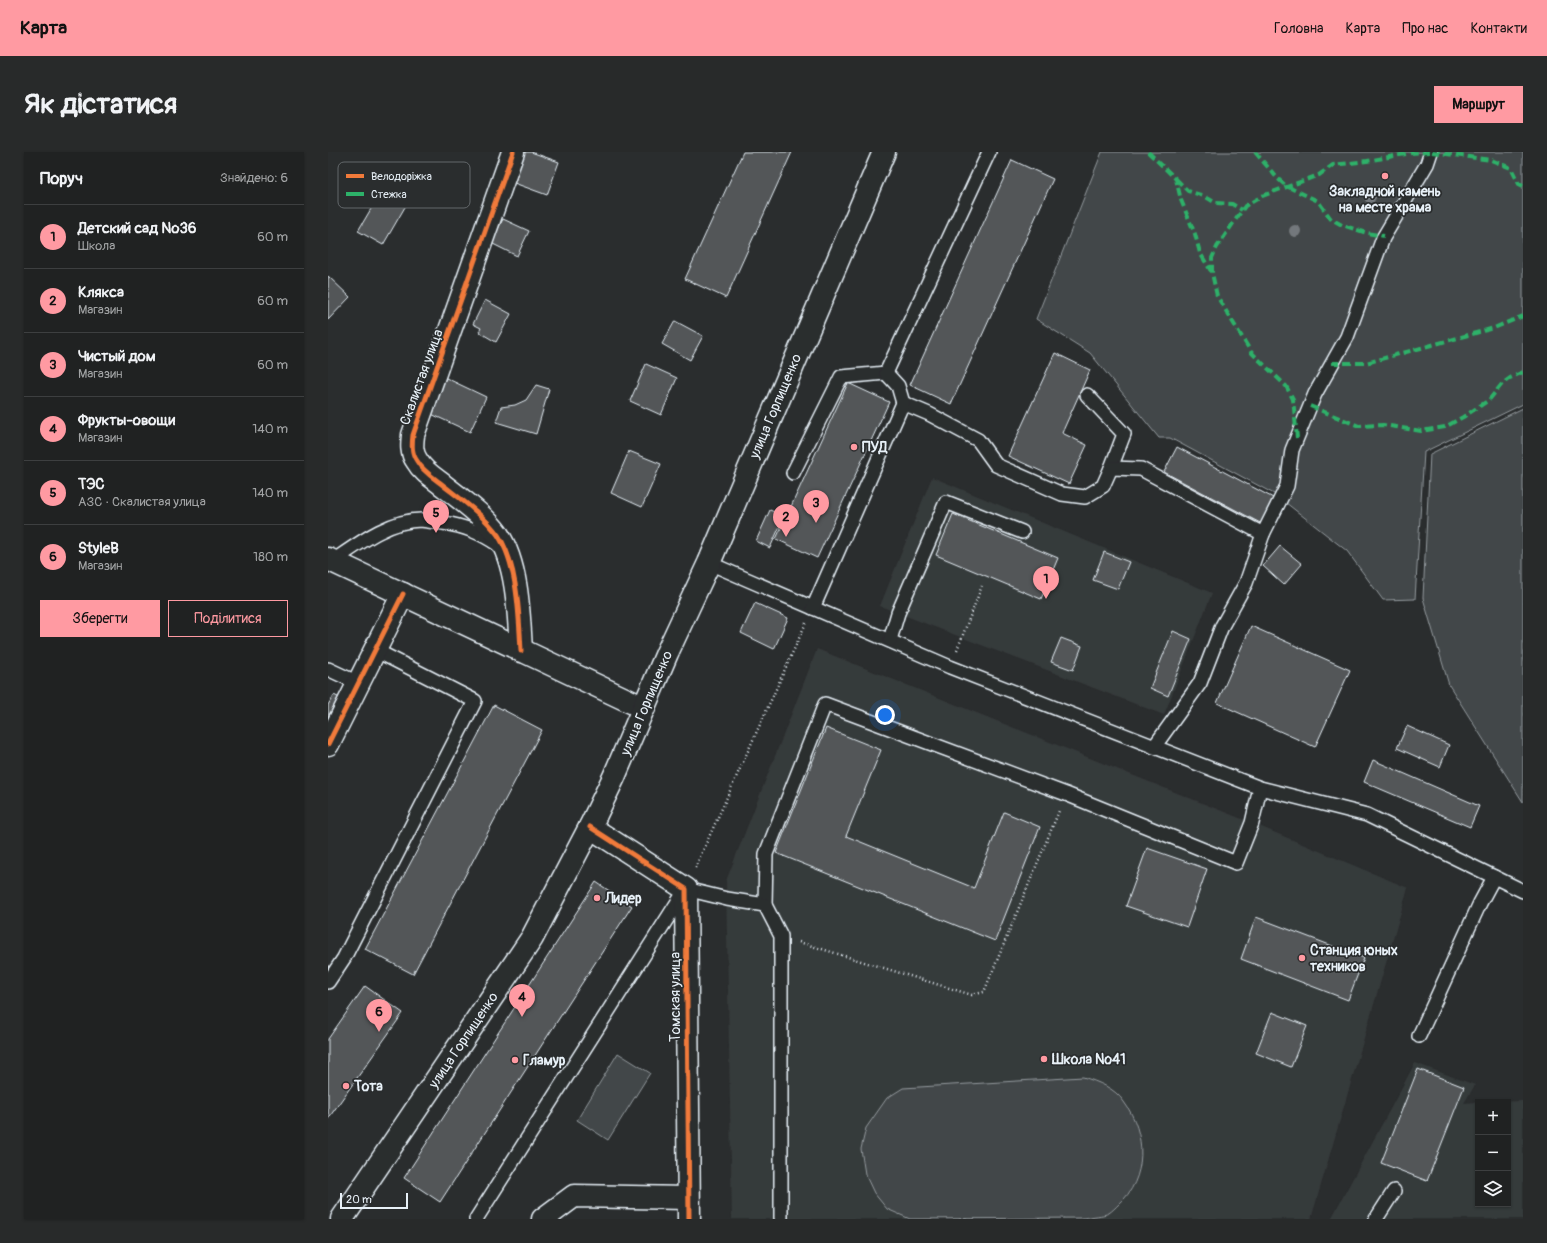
<!DOCTYPE html>
<html lang="uk">
<head>
<meta charset="utf-8">
<style>
	:root { --surface:#202222; --page:#282a2a; --text:#f1f3f6; --muted:#a2a4a5; --line:#3d3f40; --accent:#ff9aa2 }
	body { margin:0; font-family:Pangolin,sans-serif; background:var(--page); color:var(--text) }
	.controls { position:absolute; right:12px; bottom:12px; display:grid; overflow:hidden; border-radius:0px; box-shadow:0 1px 3px #0004 }
	.controls button { width:36px; height:36px; display:grid; place-items:center; padding:0; border:0; border-bottom:1px solid var(--line); background:var(--surface); color:var(--text); font:20px sans-serif }
	.scale { position:absolute; left:12px; bottom:10px; width:68px; box-sizing:border-box; padding-left:4px; border:2px solid #e8f1f8; border-top:0; font-size:11px; line-height:14px; white-space:nowrap; color:#e8f1f8; -webkit-text-stroke:3px #2a2d2e; paint-order:stroke }
	.you { position:absolute; left:557px; top:563px; width:14px; height:14px; margin:-10px; border:3px solid #fff; border-radius:50%; background:#1a73e8; box-shadow:0 0 0 6px #1a73e833 }
	.badge { display:grid; place-items:center; width:26px; height:26px; border-radius:50%; background:var(--accent); color:#111; font-size:13px; font-weight:700 }
	.pin { position:absolute; translate:-50% -33px; filter:drop-shadow(0 1px 2px #0008) }
	.pin::after { content:''; position:absolute; top:21px; width:14px; height:12px; background:inherit; clip-path:polygon(0 0,100% 0,50% 100%) }
	.list { margin:0; padding:0; list-style:none }
	h2 { display:flex; justify-content:space-between; align-items:center; height:52px; margin:0; padding:0 16px; font-size:17px }
	h2 small { font-size:13px; font-weight:400; color:var(--muted) }
	.list li { display:grid; grid-template-columns:26px 1fr auto; gap:12px; align-items:center; box-sizing:border-box; height:64px; padding:0 16px; border-top:1px solid var(--line) }
	.list b { display:block; font-size:15px; white-space:nowrap }
	.list p { margin:0; font-size:13px; white-space:nowrap; color:var(--muted) }
	.list em { font-size:13px; font-style:normal; color:var(--muted) }
	.actions { display:flex; gap:8px; padding:12px 16px }
	.actions a { flex:1; padding:9px 0; border:1px solid var(--accent); border-radius:0px; text-align:center; font-size:14px; color:var(--accent) }
	.actions .main { background:var(--accent); color:#111 }
	.icon { flex:none; width:22px; height:22px; fill:none; stroke:currentColor; stroke-width:2; stroke-linecap:round; stroke-linejoin:round }
	.map { position:relative; flex:none; width:1195px; height:1067px; overflow:hidden; border-radius:0px }
	header { display:flex; align-items:center; gap:24px; box-sizing:border-box; height:56px; padding:0 20px; background:var(--accent); color:#111 }
	header strong { font-size:19px }
	nav { display:flex; gap:22px; margin-inline-start:auto; font-size:14px }
	.intro { display:flex; align-items:center; justify-content:space-between; box-sizing:border-box; height:96px; padding:0 24px }
	h1 { margin:0; font-size:28px }
	.button { padding:10px 18px; border-radius:0px; background:var(--accent); color:#111; font-size:14px; font-weight:700 }
	main { display:flex; gap:24px; padding:0 24px }
	aside { flex:1; background:var(--surface); border-radius:0px; box-shadow:0 1px 3px #0004 }
	.map>svg:first-child { display:block }
</style>
</head>
<body>
<header>
<strong>Карта</strong>
<nav><a>Головна</a><a>Карта</a><a>Про нас</a><a>Контакти</a></nav>
</header>
<div class="intro"><h1>Як дістатися</h1><a class="button">Маршрут</a></div>
<main>
<aside>
<h2>Поруч<small>Знайдено: 6</small></h2>
<ul class="list">
<li><span class="badge">1</span><div><b>Детский сад №36</b><p>Школа</p></div><em>60 m</em></li>
<li><span class="badge">2</span><div><b>Клякса</b><p>Магазин</p></div><em>60 m</em></li>
<li><span class="badge">3</span><div><b>Чистый дом</b><p>Магазин</p></div><em>60 m</em></li>
<li><span class="badge">4</span><div><b>Фрукты-овощи</b><p>Магазин</p></div><em>140 m</em></li>
<li><span class="badge">5</span><div><b>ТЭС</b><p>АЗС · Скалистая улица</p></div><em>140 m</em></li>
<li><span class="badge">6</span><div><b>StyleB</b><p>Магазин</p></div><em>180 m</em></li>
</ul>
<div class="actions"><a class="main">Зберегти</a><a>Поділитися</a></div>
</aside>
<div class="map">
<svg width="1195" height="1067" viewBox="0 0 1195 1067">
	<rect width="100%" height="100%" fill="#2a2d2e"/>
	<filter id="ink" filterUnits="userSpaceOnUse"><feTurbulence type="fractalNoise" baseFrequency=".025" numOctaves="2"/><feDisplacementMap in="SourceGraphic" scale="8" xChannelSelector="R" yChannelSelector="G"/><feConvolveMatrix kernelMatrix="1 2 1 2 8 2 1 2 1" color-interpolation-filters="sRGB"/></filter>
	<g filter="url(#ink)">
		<g fill="#363a3b">
			<polygon points="604,325 884,441 836,563 552,454"/>
			<polygon points="489,497 924,671 1080,736 983,1067 404,1067 398,729"/>
			<polygon points="1087,911 1147,933 1136,951 1150,950 1150,1052 1180,1052 1180,950 1161,950 1195,949 1195,1067 1003,1067"/>
		</g>
		<g fill="#424648" stroke="#959ca0">
			<polygon points="774,0 1195,0 1195,252 1096,300 1087,447 1055,448 1019,399 948,343 842,286 831,286 762,201 708,167"/>
			<polygon points="1195,256 1195,650 1121,533 1095,446 1102,302"/>
			<polygon points="290,901 322,921 280,988 249,968"/>
			<path d="M 755,925 C 770,930 787,936 796,950 C 819,981 820,1027 790,1053 C 788,1055 784,1059 781,1061 C 775,1064 764,1064 757,1066 L 582,1067 L 559,1057 L 546,1041 L 537,1022 L 533,997 L 538,976 L 559,946 L 575,936 Z"/>
		</g>
		<g fill="#535759" stroke="#e8f1f8">
			<polygon points="197,0 203,0 231,10 219,43 186,31"/>
			<polygon points="415,0 464,0 398,146 357,127"/>
			<polygon points="684,8 725,27 623,252 582,233"/>
			<polygon points="57,33 81,48 55,93 30,79"/>
			<polygon points="175,67 201,79 189,104 163,91"/>
			<polygon points="0,124 22,145 0,168"/>
			<polygon points="157,148 183,162 168,190 151,180 153,176 145,172"/>
			<polygon points="347,169 375,184 362,208 334,192"/>
			<polygon points="727,201 762,218 734,281 759,293 741,332 680,304"/>
			<polygon points="318,212 349,226 333,263 302,249"/>
			<polygon points="118,226 158,245 142,280 101,261"/>
			<polygon points="520,231 561,250 489,406 448,387"/>
			<polygon points="208,233 221,237 208,282 168,270 173,255 187,253 198,248"/>
			<polygon points="849,295 949,348 936,373 836,320"/>
			<polygon points="301,299 333,312 314,355 283,341"/>
			<polygon points="442,358 456,365 442,396 428,389"/>
			<polygon points="625,362 730,406 713,447 608,403"/>
			<polygon points="952,394 974,412 956,433 935,414"/>
			<polygon points="776,400 801,410 790,437 765,428"/>
			<polygon points="427,451 460,466 446,497 413,481"/>
			<polygon points="923,474 1022,518 987,595 889,551"/>
			<polygon points="845,479 863,487 840,544 822,536"/>
			<polygon points="733,486 754,494 745,518 723,510"/>
			<polygon points="6,543 19,550 0,573 0,553"/>
			<polygon points="166,553 214,578 85,822 37,797"/>
			<polygon points="1079,574 1121,593 1112,615 1069,596"/>
			<polygon points="498,576 553,598 518,684 646,736 676,660 712,675 667,789 448,701"/>
			<polygon points="1045,608 1151,654 1142,675 1036,630"/>
			<polygon points="819,696 879,717 859,775 798,754"/>
			<polygon points="268,730 304,754 112,1050 76,1026"/>
			<polygon points="928,765 1036,806 1020,848 913,807"/>
			<polygon points="37,834 75,861 0,967 0,887"/>
			<polygon points="944,860 979,874 963,915 928,901"/>
			<polygon points="1090,917 1136,935 1099,1029 1053,1011"/>
		</g>
		<g fill="none" stroke-linecap="round" stroke-linejoin="round">
			<defs>
				<g id="lane">
					<polyline points="759,243 796,282 783,316"/>
					<polyline points="575,251 601,262 650,288 668,313 734,342 757,345 775,334 783,316 813,317 935,382"/>
					<polyline points="465,321 513,225 558,221"/>
					<path d="M 5,409 C 30,392 61,368 93,368 C 100,369 108,370 115,371 C 137,374 153,381 171,393"/>
					<polyline points="381,411 622,515 932,636 1039,663 1195,739"/>
					<polyline points="485,456 575,251 570,234 558,221 661,0"/>
					<polyline points="562,488 570,461 618,350 694,380"/>
					<polyline points="0,517 30,531"/>
					<polyline points="826,595 872,531 894,474 918,431 935,382 959,334 964,298 987,242 1019,185 1055,86 1099,12 1103,0"/>
					<polyline points="437,753 438,702 497,552 738,642 908,711 924,671 932,636"/>
					<polyline points="0,830 16,806 147,549 47,498"/>
					<polyline points="1091,884 1152,751 1166,725"/>
					<polyline points="148,1067 358,737 399,747 437,753 453,784 453,1066"/>
					<polyline points="1048,1067 1066,1039"/>
				</g>
				<g id="street">
					<path d="M 185,0 L 85,283 C 84,292 83,301 89,309 C 94,318 103,324 111,330 C 131,346 155,362 170,383 C 190,413 191,464 193,499"/>
					<polyline points="0,592 75,442"/>
					<polyline points="262,675 358,737 361,1067"/>
					<polyline points="215,1067 246,1044 360,1046"/>
				</g>
				<g id="secondary">
					<polyline points="0,407 316,556"/>
					<polyline points="14,1067 204,786 262,675 286,625 339,501 381,411 556,0"/>
				</g>
			</defs>
			<use href="#lane" stroke="#e8f1f8" stroke-width="16"/>
			<use href="#street" stroke="#e8f1f8" stroke-width="25"/>
			<use href="#secondary" stroke="#e8f1f8" stroke-width="25"/>
			<g stroke="#e8f1f8" stroke-width="2.5" stroke-dasharray="1 3" stroke-linecap="butt">
				<polyline points="629,498 654,434"/>
				<polyline points="367,716 478,471"/>
				<polyline points="471,790 644,843 656,840 731,659"/>
			</g>
			<use href="#lane" stroke="#2a2d2e" stroke-width="13"/>
			<use href="#street" stroke="#2a2d2e" stroke-width="22"/>
			<use href="#secondary" stroke="#2a2d2e" stroke-width="22"/>
			<g stroke="#2db169" stroke-width="4" stroke-dasharray="8 4" stroke-linecap="butt">
				<polyline points="820,0 848,27 853,48 867,82 872,101 883,119"/>
				<polyline points="927,0 950,27 958,34 990,49 1003,67 1014,73 1039,81 1056,84"/>
				<polyline points="1104,0 1163,8 1183,16 1191,32 1195,34"/>
				<polyline points="848,27 860,39 876,44 888,51 904,52 914,58"/>
				<polyline points="1004,211 1038,211 1166,176 1195,164"/>
				<polyline points="982,254 1031,274 1055,273 1093,279 1117,275 1135,265 1161,248 1174,232 1182,226 1195,220"/>
				<polyline points="969,286 965,247 958,234 923,200 889,144 884,121 884,106 889,95 917,54 934,44 991,23 1005,13 1039,9 1083,1 1101,0"/>
			</g>
			<defs>
				<g id="cycleway">
					<path d="M 185,0 L 85,283 C 84,292 83,301 89,309 C 94,318 103,324 111,330 C 131,346 155,362 170,383 C 190,413 191,464 193,499"/>
					<polyline points="0,592 75,442"/>
					<polyline points="262,675 358,737 361,1067"/>
				</g>
			</defs>
			<use href="#cycleway" stroke="#2a2d2e" stroke-width="8"/>
			<use href="#cycleway" stroke="#f17a3a" stroke-width="5"/>
		</g>
		<g fill="#73787b">
			<circle cx="1042" cy="45" r="6"/>
			<circle cx="967" cy="79" r="6"/>
		</g>
	</g>
	<g fill="#ff9aa2" stroke="#2a2d2e" stroke-width="1.5">
		<circle cx="1057" cy="24" r="4"/>
		<circle cx="526" cy="295" r="4"/>
		<circle cx="269" cy="746" r="4"/>
		<circle cx="974" cy="806" r="4"/>
		<circle cx="716" cy="907" r="4"/>
		<circle cx="187" cy="908" r="4"/>
		<circle cx="18" cy="934" r="4"/>
	</g>
	<g text-anchor="middle" stroke-width="3.5" stroke-linejoin="round" paint-order="stroke">
		<g font-size="14" font-weight="bold" fill="#e8f1f8" stroke="#2a2d2e" text-anchor="start">
			<text x="1057" y="44" text-anchor="middle">Закладной камень<tspan x="1057" dy="16">на месте храма</tspan></text>
			<text x="534" y="300">ПУД</text>
			<text x="277" y="751">Лидер</text>
			<text x="982" y="803">Станция юных<tspan x="982" dy="16">техников</tspan></text>
			<text x="724" y="912">Школа №41</text>
			<text x="195" y="913">Гламур</text>
			<text x="26" y="939">Тота</text>
		</g>
		<g font-size="14" fill="#e8f1f8" stroke="#2a2d2e">
			<text transform="translate(93 225) rotate(-70)" y="5">Скалистая улица</text>
			<text transform="translate(447 254) rotate(-67)" y="5">улица Горпищенко</text>
			<text transform="translate(318 551) rotate(-67)" y="5">улица Горпищенко</text>
			<text transform="translate(347 845) rotate(-90)" y="5">Томская улица</text>
			<text transform="translate(135 888) rotate(-56)" y="5">улица Горпищенко</text>
		</g>
	</g>
	<rect x="10" y="10" width="132" height="46" rx="6" fill="#2a2d2e" stroke="#63686b" stroke-width="1"/>
	<rect x="18" y="22" width="18" height="4" fill="#f17a3a"/>
	<rect x="18" y="40" width="18" height="4" fill="#2db169"/>
	<g font-size="11" fill="#e8f1f8">
		<text x="43" y="28">Велодоріжка</text>
		<text x="43" y="46">Стежка</text>
	</g>
</svg>
<div class="controls">
<button>+</button>
<button>−</button>
<button><svg class="icon" aria-label="layers" viewBox="0 0 24 24"><path d="M12 4l9 5-9 5-9-5zM3 14l9 5 9-5"/></svg></button>
</div>
<div class="scale">20 m</div>
<div class="you"></div>
<div class="pin badge" style="left:718px;top:447px">1</div>
<div class="pin badge" style="left:458px;top:385px">2</div>
<div class="pin badge" style="left:488px;top:371px">3</div>
<div class="pin badge" style="left:194px;top:865px">4</div>
<div class="pin badge" style="left:108px;top:381px">5</div>
<div class="pin badge" style="left:51px;top:880px">6</div>
</div>
</main>
</body>
</html>
